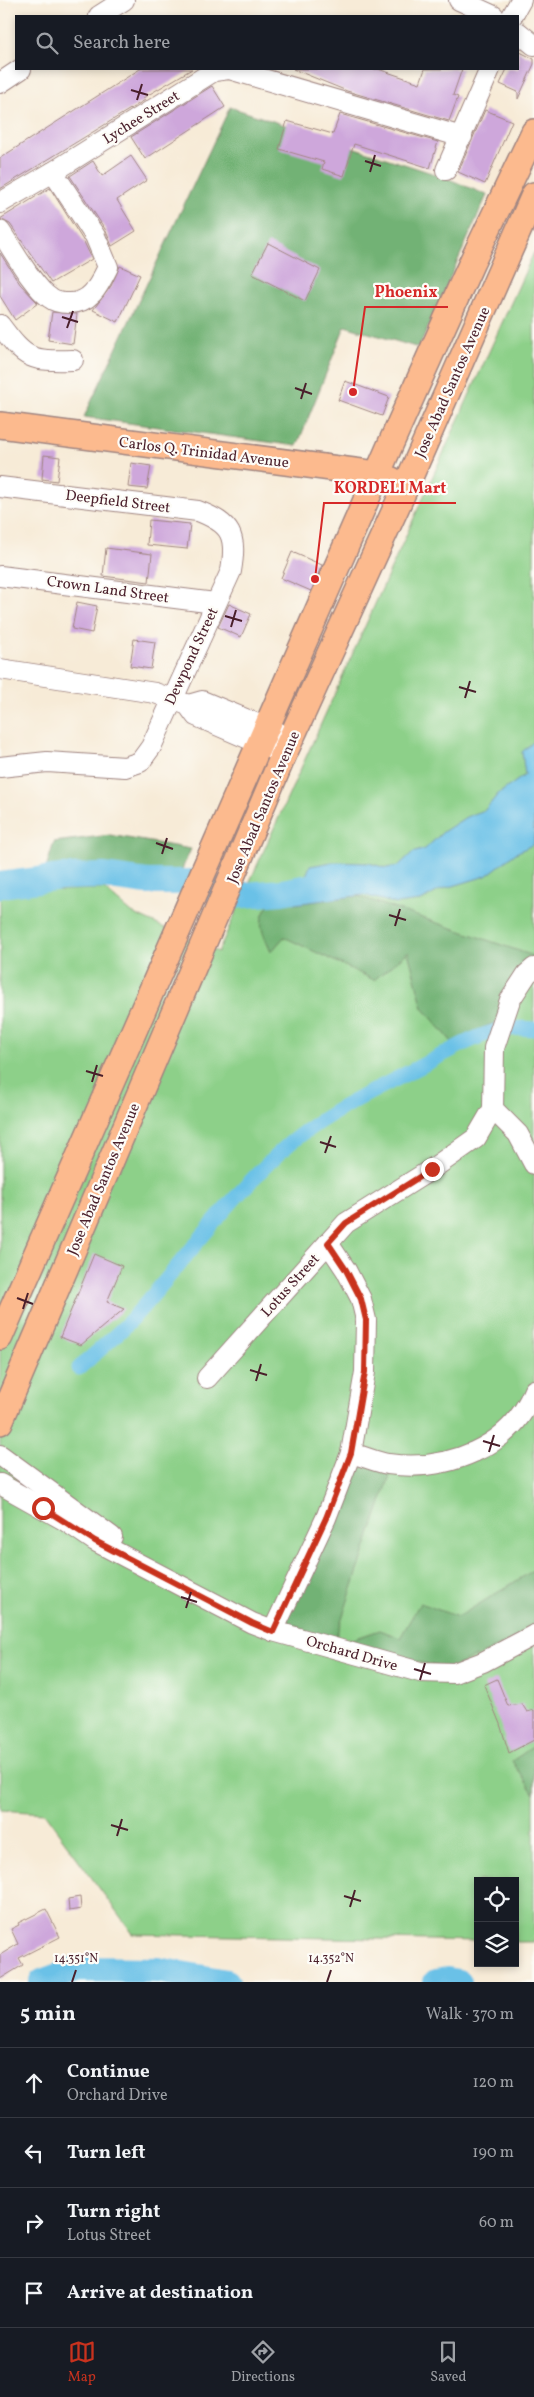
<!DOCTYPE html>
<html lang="en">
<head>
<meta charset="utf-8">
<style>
	:root { --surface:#171b24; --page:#242831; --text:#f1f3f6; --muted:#9ea1a6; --line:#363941; --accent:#c8321e }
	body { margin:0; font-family:Vollkorn,serif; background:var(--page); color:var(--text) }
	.controls { position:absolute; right:15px; bottom:15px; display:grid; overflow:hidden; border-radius:0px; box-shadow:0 2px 8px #0003 }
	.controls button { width:45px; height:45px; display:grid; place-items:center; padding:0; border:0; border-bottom:1px solid var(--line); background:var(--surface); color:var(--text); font:25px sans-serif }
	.stop { position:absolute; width:15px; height:15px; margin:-11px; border:4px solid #c8321e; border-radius:50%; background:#fff }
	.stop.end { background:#c8321e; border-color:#fff; box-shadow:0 1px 5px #0008 }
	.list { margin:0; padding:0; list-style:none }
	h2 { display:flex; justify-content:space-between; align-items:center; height:65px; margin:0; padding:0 20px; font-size:21px }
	h2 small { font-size:16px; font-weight:400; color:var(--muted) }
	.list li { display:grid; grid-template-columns:32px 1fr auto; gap:15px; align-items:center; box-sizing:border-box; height:70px; padding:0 20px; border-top:1px solid var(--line) }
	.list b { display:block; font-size:19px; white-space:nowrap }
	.list p { margin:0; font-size:16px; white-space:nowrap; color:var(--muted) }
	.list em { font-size:16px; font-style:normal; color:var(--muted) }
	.icon { flex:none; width:28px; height:28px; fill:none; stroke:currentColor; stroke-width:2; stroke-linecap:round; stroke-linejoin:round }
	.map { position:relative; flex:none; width:534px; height:1982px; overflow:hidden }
	.search { position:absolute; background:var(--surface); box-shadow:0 2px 8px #0003; left:15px; right:15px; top:15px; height:55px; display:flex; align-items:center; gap:12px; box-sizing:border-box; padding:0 18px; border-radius:0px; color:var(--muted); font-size:19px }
	.sheet { height:345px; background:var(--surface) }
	nav { display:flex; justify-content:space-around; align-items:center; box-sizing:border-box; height:70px; border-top:1px solid var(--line); background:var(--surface); font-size:14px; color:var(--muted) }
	nav a { display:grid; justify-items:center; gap:2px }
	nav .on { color:var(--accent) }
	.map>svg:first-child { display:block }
</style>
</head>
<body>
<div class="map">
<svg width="534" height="1982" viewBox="0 0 534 1982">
	<rect width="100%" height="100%" fill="#fdfcf7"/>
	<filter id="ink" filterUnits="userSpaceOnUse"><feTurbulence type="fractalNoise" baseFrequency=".02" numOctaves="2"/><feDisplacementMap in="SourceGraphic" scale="10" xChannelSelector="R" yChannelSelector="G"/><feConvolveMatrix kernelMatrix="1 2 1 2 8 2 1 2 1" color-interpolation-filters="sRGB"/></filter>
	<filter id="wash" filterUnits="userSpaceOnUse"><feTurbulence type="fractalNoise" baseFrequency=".0096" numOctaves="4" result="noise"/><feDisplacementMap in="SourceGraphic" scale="20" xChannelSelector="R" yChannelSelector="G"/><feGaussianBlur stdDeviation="1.12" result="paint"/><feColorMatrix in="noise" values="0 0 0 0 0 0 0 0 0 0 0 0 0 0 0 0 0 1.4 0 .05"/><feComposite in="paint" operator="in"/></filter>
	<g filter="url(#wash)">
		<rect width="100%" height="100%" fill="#f7ebd7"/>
		<polygon fill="#8dd089" stroke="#6c785a" points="534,252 534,1942 515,1942 515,1881 478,1881 478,1941 133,1934 44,1813 0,1810 0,898 35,891 104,889 132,913 218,952"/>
		<g fill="#72b275" stroke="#5e6850">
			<polygon points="230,107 444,177 487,195 419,348 345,326 297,446 84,417"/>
			<polygon points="110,835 191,849 179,876 45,872 54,842"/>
			<path d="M 275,896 L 358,896 L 534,956 L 534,961 L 496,1022 L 452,1042 L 423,1008 L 408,952 L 374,980 L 284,937 L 271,952 C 259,925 256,920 275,896 Z"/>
			<polygon points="357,1461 392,1470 332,1648 281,1617"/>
			<polygon points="534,1570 534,1630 449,1669 339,1644 380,1630 400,1638 420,1603 458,1617"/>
			<polygon points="534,1746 534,1794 512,1761"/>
		</g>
		<polygon fill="#6bc1e7" stroke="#5a7089" points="534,741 534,844 516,853 486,876 440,890 421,901 396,904 364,895 294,904 310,866 332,862 369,863 386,868 398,866 412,853 425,849 443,832 466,817 485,810 498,794 525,775 522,752"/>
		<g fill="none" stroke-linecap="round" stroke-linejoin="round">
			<path stroke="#6bc1e7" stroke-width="15" d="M 79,1368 C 97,1352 116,1336 132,1319 C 182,1264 226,1202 280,1152 C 321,1114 376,1090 425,1064 C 462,1045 490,1024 534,1029"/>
			<g stroke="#6bc1e7" stroke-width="26">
				<polyline points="0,885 61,877 103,876 147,882 193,882 233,896 282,892 335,882"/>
				<polyline points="42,1982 77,1969 158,1970 227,1982"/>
				<polyline points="436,1982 447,1980 459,1982"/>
			</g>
		</g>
		<g id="blocks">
			<g fill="#cea7db">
				<polygon points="518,51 534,59 534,64 518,99 518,92 500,84 507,69 518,69"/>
				<polygon points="140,69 192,69 143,98 145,100 0,189 0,158"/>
				<polygon points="293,69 378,69 420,83 425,69 462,69 453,95 458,97 449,121 347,91"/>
				<polygon points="212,86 225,107 145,159 131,137"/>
				<polygon points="485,110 512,121 485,184 458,172"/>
				<polygon points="340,114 438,142 430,168 354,144 344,176 322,169 324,162 279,149 287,121 333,134"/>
				<polygon points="131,156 147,180 117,200 136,231 112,246 105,229 70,176 93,161 102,176"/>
				<polygon points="50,188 84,242 92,259 51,283 10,224 0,219"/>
				<polygon points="268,243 320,270 305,301 252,274"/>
				<polygon points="0,253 20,284 38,303 15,320 0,296"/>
				<polygon points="120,266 140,275 118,322 93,310 111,286"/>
				<polygon points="52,312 77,314 73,344 48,340"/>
				<polygon points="345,381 389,397 382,416 338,400"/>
				<polygon points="44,455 60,457 57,481 42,479"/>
				<polygon points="131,463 151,466 147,489 128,487"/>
				<polygon points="149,520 190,524 187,549 147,545"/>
				<polygon points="106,548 152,554 149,582 103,576"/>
				<polygon points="292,552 322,565 311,591 281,578"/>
				<polygon points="77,602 97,606 92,633 72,629"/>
				<polygon points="229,604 251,614 241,637 218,627"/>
				<polygon points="134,639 155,642 151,669 130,666"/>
				<polygon points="94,1254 122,1266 107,1302 124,1309 81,1345 60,1337"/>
				<polygon points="497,1679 508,1706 522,1704 527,1712 534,1710 534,1740 509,1753 500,1724 484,1685"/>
				<polygon points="80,1897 81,1909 69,1911 68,1899"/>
				<polygon points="46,1909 60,1937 19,1958 23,1965 0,1979 0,1955 18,1944 11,1929 19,1925 18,1923"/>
			</g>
		</g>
	</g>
	<g filter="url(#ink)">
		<use href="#blocks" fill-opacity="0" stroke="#a08581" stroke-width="1"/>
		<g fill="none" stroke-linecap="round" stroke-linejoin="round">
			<defs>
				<g id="minor">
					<polyline points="459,0 494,16"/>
					<polyline points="99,16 124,0"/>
					<polyline points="512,16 521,0"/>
					<polyline points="518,32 534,45"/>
					<polyline points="0,83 21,69"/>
					<polyline points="446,170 490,69"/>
					<polyline points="0,203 53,172 214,71 229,69 462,137"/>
					<path d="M 0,231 C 12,248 33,287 50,298 C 55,302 63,303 68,303 C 91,304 99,285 108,267 L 95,236 L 53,172"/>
					<path d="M 0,325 C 26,360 30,361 73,360"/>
					<path d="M 0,487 L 198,511 C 232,524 237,536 231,571 L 151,747 L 140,762 L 125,767 L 47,762 L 0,767"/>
					<polyline points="0,576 215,603"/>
					<polyline points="0,669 155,693 188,705 196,716 284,754"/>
					<polyline points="188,705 202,701 291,738"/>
					<polyline points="493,1109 518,1134 534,1164"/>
					<polyline points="207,1378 346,1223 432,1169 476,1138 493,1109 494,1048 510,1000 527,974 534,968"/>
					<path d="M 351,1453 C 363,1456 376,1462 388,1464 C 446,1472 512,1448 534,1390"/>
					<polyline points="0,1455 112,1537"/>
					<polyline points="0,1484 64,1520 95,1541 252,1623 273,1631 420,1672 454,1673 483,1662 534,1635"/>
					<polyline points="273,1631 326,1518 351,1453 365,1372 366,1320 361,1299 346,1270 328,1243"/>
				</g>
				<g id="major">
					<polyline points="0,425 377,474 392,480"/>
					<polyline points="0,1337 391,443 472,262 534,132"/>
					<polyline points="0,1422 284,754 406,486 534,195"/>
				</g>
			</defs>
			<use href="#minor" stroke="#a08581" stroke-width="22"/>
			<use href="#major" stroke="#a08581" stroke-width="28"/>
			<use href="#minor" stroke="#fff" stroke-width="20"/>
			<use href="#major" stroke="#fcba8e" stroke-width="25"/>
		</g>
	</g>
	<g fill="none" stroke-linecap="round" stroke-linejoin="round" filter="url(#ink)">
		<polyline stroke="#c8321e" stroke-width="6" points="43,1508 95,1541 252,1623 273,1632 326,1518 351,1453 365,1372 366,1320 361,1299 346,1270 328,1243 346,1223 432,1169"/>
	</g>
	<path fill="none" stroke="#4a1f2b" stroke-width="2" d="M 131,90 L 148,95M 137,100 L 142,84M 365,161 L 381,166M 370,172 L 375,155M 62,317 L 78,322M 67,328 L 73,311M 295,388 L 312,394M 301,399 L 306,383M 225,616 L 242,621M 231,627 L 236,610M 459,687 L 476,692M 465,698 L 470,681M 156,843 L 173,849M 162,854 L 167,838M 389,915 L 406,920M 395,926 L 400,909M 86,1071 L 103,1076M 92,1082 L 97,1065M 320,1142 L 336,1147M 325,1153 L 331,1136M 17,1298 L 33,1304M 23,1309 L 28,1293M 250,1370 L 267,1375M 256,1381 L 261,1364M 483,1441 L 500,1446M 489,1452 L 494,1435M 181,1597 L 197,1602M 186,1608 L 191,1592M 414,1669 L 431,1674M 420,1680 L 425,1663M 111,1825 L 128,1830M 117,1836 L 122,1819M 344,1896 L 361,1901M 350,1907 L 355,1890M 72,1982 L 76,1970M 327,1982 L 331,1970"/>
	<g text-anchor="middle" stroke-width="4.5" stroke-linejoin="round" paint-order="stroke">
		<g font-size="15" fill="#4a1f2b" stroke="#fdfcf7">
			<text transform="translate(141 117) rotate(-32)" y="5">Lychee Street</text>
			<text transform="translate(452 382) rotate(-66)" y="5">Jose Abad Santos Avenue</text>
			<text transform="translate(204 452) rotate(7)" y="5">Carlos Q. Trinidad Avenue</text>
			<text transform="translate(118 501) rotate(7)" y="5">Deepfield Street</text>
			<text transform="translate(108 589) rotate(8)" y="5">Crown Land Street</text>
			<text transform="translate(191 656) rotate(-65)" y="5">Dewpond Street</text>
			<text transform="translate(263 807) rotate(-67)" y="5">Jose Abad Santos Avenue</text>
			<text transform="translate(103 1179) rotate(-67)" y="5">Jose Abad Santos Avenue</text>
			<text transform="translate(290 1285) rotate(-48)" y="5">Lotus Street</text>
			<text transform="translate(352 1653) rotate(16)" y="5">Orchard Drive</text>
		</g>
	</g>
	<g font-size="12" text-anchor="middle" fill="#4a1f2b" stroke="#fdfcf7" stroke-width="4.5" stroke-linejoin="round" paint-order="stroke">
		<text x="76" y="1962">14.351°N</text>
		<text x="331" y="1962">14.352°N</text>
	</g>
	<path fill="none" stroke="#d62828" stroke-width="2" d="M353 392L365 307H448M315 579L324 503H456"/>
	<g fill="#d62828" stroke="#fdfcf7" stroke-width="2">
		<circle cx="353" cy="392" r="5"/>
		<circle cx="315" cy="579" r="5"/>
	</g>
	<g font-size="16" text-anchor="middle" font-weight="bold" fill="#d62828" stroke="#fdfcf7" stroke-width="4.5" stroke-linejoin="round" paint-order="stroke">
		<text x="406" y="297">Phoenix</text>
		<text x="390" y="493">KORDELI Mart</text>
	</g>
</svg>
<div class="controls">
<button><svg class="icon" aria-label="locate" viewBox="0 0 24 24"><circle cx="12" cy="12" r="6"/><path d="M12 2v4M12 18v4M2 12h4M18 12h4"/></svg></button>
<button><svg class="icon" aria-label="layers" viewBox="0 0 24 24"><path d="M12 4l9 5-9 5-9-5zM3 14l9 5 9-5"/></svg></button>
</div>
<div class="stop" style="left:43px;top:1508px"></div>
<div class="stop end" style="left:432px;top:1169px"></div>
<div class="search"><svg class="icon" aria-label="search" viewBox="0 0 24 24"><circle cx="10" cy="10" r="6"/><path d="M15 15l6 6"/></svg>Search here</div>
</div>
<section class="sheet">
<h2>5 min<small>Walk · 370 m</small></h2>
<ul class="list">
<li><svg class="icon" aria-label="ahead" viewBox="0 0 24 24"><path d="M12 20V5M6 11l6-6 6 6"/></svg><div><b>Continue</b><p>Orchard Drive</p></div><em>120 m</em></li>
<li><svg class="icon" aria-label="left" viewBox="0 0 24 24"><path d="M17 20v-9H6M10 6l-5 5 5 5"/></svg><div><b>Turn left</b></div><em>190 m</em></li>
<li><svg class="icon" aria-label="right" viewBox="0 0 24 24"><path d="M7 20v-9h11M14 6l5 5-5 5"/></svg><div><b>Turn right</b><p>Lotus Street</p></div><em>60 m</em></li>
<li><svg class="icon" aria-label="arrive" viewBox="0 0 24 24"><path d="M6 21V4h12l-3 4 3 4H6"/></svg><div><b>Arrive at destination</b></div></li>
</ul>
</section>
<nav>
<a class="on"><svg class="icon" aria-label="map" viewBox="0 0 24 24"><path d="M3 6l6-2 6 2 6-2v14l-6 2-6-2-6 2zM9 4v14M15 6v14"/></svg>Map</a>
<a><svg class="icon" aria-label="directions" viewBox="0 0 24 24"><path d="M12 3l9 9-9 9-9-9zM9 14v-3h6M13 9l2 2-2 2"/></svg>Directions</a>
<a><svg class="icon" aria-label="saved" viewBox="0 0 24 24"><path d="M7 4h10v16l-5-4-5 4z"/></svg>Saved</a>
</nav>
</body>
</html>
